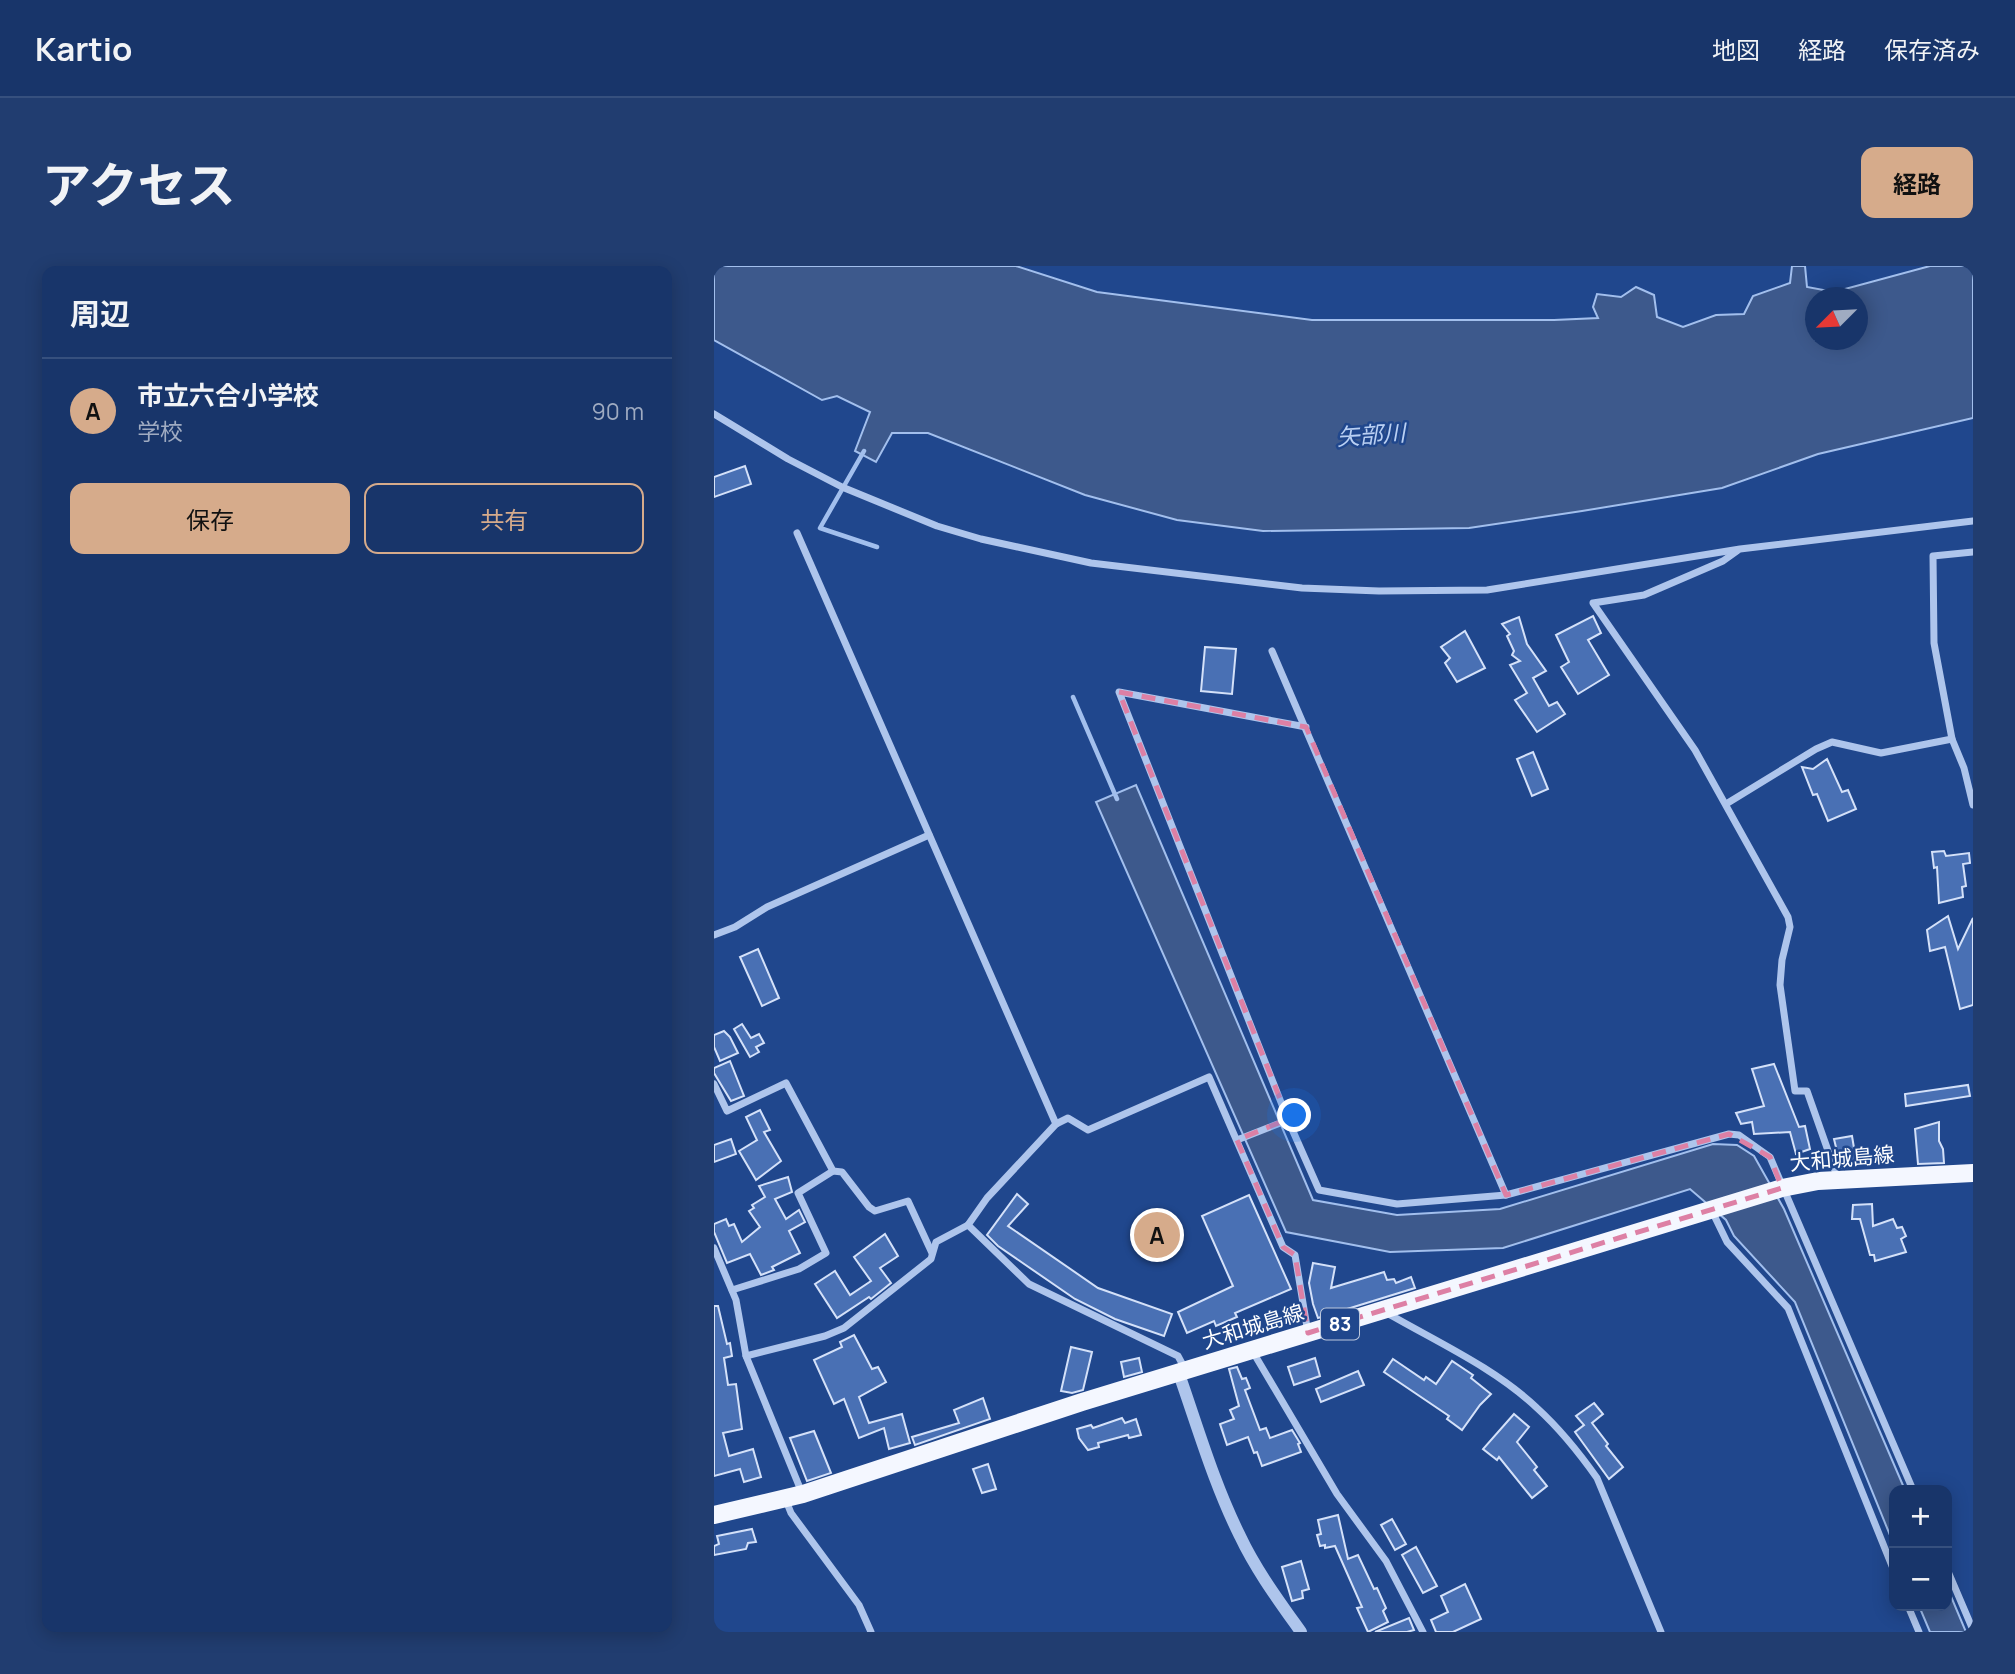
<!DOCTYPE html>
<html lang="ja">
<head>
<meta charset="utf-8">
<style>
	:root { --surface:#18356a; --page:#213d70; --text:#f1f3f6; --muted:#9fabc1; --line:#36507e; --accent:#d6ab8b }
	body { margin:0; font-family:Manrope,"Noto Sans JP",sans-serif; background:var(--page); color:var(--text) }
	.controls { position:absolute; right:21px; bottom:21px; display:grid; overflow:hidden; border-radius:14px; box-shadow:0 4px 18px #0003 }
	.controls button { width:63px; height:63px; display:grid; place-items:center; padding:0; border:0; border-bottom:2px solid var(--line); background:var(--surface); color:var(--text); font:35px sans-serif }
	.compass { position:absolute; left:1091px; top:21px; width:63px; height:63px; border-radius:50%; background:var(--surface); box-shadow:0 4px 18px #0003; rotate:246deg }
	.you { position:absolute; left:581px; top:850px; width:24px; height:24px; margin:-18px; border:5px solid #fff; border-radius:50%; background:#1a73e8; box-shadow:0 0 0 10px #1a73e833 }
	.badge { display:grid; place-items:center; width:46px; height:46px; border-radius:50%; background:var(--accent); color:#111; font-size:23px; font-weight:700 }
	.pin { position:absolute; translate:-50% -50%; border:4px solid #fff; box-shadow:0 2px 7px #0006 }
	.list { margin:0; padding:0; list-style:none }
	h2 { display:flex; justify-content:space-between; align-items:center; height:91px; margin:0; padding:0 28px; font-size:30px }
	h2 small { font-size:23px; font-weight:400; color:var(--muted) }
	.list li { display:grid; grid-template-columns:46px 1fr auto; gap:21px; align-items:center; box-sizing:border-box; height:105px; padding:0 28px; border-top:2px solid var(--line) }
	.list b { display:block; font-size:26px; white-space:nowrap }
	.list p { margin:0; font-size:23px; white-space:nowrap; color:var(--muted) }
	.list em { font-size:23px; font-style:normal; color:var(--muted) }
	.actions { display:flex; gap:14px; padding:21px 28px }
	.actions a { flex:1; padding:16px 0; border:2px solid var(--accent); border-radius:14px; text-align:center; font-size:24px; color:var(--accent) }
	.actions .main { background:var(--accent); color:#111 }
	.map { position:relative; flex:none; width:1259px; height:1366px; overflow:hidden; border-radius:14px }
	header { display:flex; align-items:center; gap:42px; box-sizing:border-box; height:98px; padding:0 35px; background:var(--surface); border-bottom:2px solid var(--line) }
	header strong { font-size:33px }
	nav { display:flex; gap:38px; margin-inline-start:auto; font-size:24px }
	.intro { display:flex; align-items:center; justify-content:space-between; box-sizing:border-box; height:168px; padding:0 42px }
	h1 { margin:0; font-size:49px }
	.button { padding:18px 32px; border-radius:14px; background:var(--accent); color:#111; font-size:24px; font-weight:700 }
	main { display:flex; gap:42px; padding:0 42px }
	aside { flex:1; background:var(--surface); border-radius:14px; box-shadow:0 4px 18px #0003 }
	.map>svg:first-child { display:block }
</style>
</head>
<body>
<header>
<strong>Kartio</strong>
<nav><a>地図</a><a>経路</a><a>保存済み</a></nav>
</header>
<div class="intro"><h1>アクセス</h1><a class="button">経路</a></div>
<main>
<aside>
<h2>周辺<small></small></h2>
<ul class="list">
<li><span class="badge">A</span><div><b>市立六合小学校</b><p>学校</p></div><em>90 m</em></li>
</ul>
<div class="actions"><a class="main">保存</a><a>共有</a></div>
</aside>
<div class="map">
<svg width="1259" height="1366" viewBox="0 0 1259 1366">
	<rect width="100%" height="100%" fill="#20478d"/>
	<g fill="#3d598c" stroke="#a2bfed" stroke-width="2" fill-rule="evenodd">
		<path d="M 0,0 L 302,0 L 383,26 L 598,54 L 840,54 L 884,52 L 879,41 L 883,28 L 907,31 L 922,21 L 940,29 L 943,51 L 969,61 L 1002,49 L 1030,48 L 1039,30 L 1076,17 L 1078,0 L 1091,0 L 1093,21 L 1120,26 L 1216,0 L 1259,0 L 1259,152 L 1104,188 L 1008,222 L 868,245 L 755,262 L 549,265 L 463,254 L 371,229 L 214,167 L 178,167 L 162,196 L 141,185 L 156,146 L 123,130 L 108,134 L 0,74 ZM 1101,32 L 1143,32 L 1143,74 L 1101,74 Z"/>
		<polygon points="422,519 599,934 683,949 786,943 999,878 1023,879 1040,890 1070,943 1191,1224 1180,1224 1180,1279 1081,1036 1020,970 1012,954 976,923 789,982 676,986 572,966 382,536"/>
		<polygon points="1233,1321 1252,1366 1216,1366 1205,1340 1233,1340"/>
	</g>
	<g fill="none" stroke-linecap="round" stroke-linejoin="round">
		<g stroke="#a2bfed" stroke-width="4.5">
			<polyline points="150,185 106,262 163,281"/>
			<polyline points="359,431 403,533"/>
		</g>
	</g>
	<g fill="#4970b4" stroke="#d4e1f9" stroke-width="2">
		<polygon points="31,200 37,218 0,231 0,211"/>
		<polygon points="879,350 887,367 874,374 895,409 864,428 847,401 855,396 842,369"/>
		<polygon points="805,351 813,378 832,405 819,412 835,440 843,436 851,448 823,466 801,434 813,427 796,399 806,395 798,389 800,385 793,370 796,368 788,358"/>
		<polygon points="751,365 771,402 743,416 731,397 736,392 727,381"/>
		<polygon points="491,381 522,383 518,428 487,425"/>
		<polygon points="819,486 834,523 818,530 803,493"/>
		<polygon points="1113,493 1128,526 1134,524 1142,543 1114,555 1103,528 1099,529 1088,501 1099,503"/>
		<polygon points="1230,585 1232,590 1255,587 1256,597 1249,598 1252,620 1248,621 1249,631 1225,637 1223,601 1220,602 1218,586"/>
		<polygon points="1234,650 1244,683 1259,652 1259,739 1246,743 1231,681 1216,685 1213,664"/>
		<polygon points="44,683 65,732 48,740 26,691"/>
		<polygon points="28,758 37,772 45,768 50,777 42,781 45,786 36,791 20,763"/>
		<polygon points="10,765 16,771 24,787 6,795 0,781 0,769"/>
		<polygon points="16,795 30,830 17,835 0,807 0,802"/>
		<polygon points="1060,798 1085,861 1091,860 1096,883 1082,888 1076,866 1040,868 1038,856 1027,858 1022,847 1050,840 1038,803"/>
		<polygon points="1254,819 1256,830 1192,840 1191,828"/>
		<polygon points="46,844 56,864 50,866 67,895 42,914 25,885 43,874 32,851"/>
		<polygon points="1225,856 1225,875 1229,883 1230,897 1204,898 1201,863"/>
		<polygon points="1138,870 1143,900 1127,902 1120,873"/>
		<polygon points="17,873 22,888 0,896 0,879"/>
		<polygon points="74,911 78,926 61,933 72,953 85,944 91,956 75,965 86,987 58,1001 60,1004 47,1009 36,988 13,997 0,966 0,958 12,953 15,960 20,958 28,976 46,961 35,945 40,942 38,939 51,931 45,920"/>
		<polygon points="303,928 314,938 294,960 384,1022 458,1048 450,1070 401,1053 361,1033 284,980 273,969"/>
		<polygon points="535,929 577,1023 521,1047 523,1051 502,1060 500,1055 473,1067 464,1046 519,1020 488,950"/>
		<polygon points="1158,938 1159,960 1179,953 1183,962 1188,961 1192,970 1187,973 1192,986 1161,995 1160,989 1156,989 1146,953 1138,953 1139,939"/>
		<polygon points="171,968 184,990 166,1002 177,1017 157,1033 155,1031 123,1052 101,1018 121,1005 136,1029 157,1015 140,991"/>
		<polygon points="599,997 621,1001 617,1022 670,1006 673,1014 680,1013 682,1017 697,1011 701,1022 604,1052 599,1038 595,1017"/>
		<polygon points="0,1040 4,1040 13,1078 16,1077 18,1090 10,1092 14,1119 22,1118 28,1163 9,1167 15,1190 39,1183 47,1211 30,1216 26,1203 0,1210"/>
		<polygon points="140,1069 158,1103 164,1101 172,1116 145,1131 155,1157 188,1148 196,1177 175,1183 170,1162 145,1172 130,1133 120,1138 100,1094 128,1081 126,1076"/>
		<polygon points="357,1081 378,1086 369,1124 358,1127 347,1125"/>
		<polygon points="425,1092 428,1106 410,1111 407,1096"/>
		<polygon points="601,1092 606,1110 580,1119 574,1101"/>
		<polygon points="679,1093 710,1114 712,1111 722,1118 738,1095 759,1109 757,1112 777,1128 766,1139 748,1164 733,1153 735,1150 670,1106"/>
		<polygon points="523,1101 528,1113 532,1112 536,1122 531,1124 546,1164 552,1162 556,1172 578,1164 586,1177 584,1178 587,1186 548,1200 543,1186 540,1187 534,1171 513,1179 506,1158 520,1153 516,1144 525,1140 515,1103"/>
		<polygon points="644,1105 650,1119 607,1136 602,1123"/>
		<polygon points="269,1132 276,1153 201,1179 198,1171 245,1157 240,1144"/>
		<polygon points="880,1137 889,1148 878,1157 894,1178 892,1180 909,1201 895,1213 861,1166 870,1159 862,1150"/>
		<polygon points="800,1148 815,1161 803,1176 823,1201 820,1204 833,1220 818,1232 785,1191 783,1194 769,1183"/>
		<polygon points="408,1152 411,1157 422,1153 427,1169 415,1172 414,1169 384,1177 385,1181 374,1184 365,1172 363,1163 377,1159 379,1162"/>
		<polygon points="100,1165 117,1207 93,1215 76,1172"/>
		<polygon points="274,1198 282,1223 268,1227 259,1203"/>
		<polygon points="624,1249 634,1293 644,1289 660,1323 663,1322 672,1342 669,1345 674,1356 654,1366 643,1342 648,1341 621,1280 611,1282 611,1279 606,1280 603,1269 607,1268 604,1254"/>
		<polygon points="678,1253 692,1278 681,1284 667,1259"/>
		<polygon points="38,1263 42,1276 34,1277 32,1283 0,1289 0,1280 5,1278 3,1270"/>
		<polygon points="702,1281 723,1320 709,1327 688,1289"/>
		<polygon points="587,1295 595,1323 588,1325 589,1332 578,1335 568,1301"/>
		<polygon points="751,1318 767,1353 739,1366 722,1366 717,1354 734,1346 727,1330"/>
		<polygon points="695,1352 700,1364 693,1366 661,1366"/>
	</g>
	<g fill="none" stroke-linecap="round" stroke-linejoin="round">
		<g stroke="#aec5ec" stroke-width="7">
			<polyline points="0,148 74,193 128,221 223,260 267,273 377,297 588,322 665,325 773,324 1026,283 1259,255"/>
			<polyline points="83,267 342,858"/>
			<polyline points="1023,285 1009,295 930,329 879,337 981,484 1074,651 1076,661 1068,694 1066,719 1081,825 1093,825 1124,913"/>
			<polyline points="1259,286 1219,290 1220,377 1238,473 1250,502 1259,539"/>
			<polyline points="558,385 792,929"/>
			<polyline points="592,461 405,426 574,854 605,924 683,938 792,929 1015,868 1025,869 1056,891 1199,1224"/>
			<polyline points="1012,538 1102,483 1118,476 1167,487 1238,473"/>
			<polyline points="0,669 21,661 53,641 215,569"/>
			<polyline points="0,818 13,845 72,817 119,905 128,906 155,941 161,945 194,935 218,987"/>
			<polyline points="523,874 574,854"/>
			<polyline points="997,943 1013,976 1074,1042 1180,1305"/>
			<polyline points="254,959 315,1018 464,1090 471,1103"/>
			<polyline points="0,982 22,1034 32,1090 88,1227"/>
			<polyline points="18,1024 85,1003 112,987 84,927 119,905"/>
			<path d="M 673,1047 C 723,1076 781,1102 823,1142 C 845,1162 866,1188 883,1212 L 947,1366"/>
			<polyline points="539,1086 623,1228 672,1295 709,1366"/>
			<polyline points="32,1090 111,1070 130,1062 217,993 222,976 254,959 273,932 342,858 354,852 374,864 495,811 569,981 581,989 594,1067"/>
			<polyline points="71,1232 77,1247 145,1339 157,1366"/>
			<polyline points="1233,1303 1259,1364"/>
			<polyline points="1194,1340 1205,1366"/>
		</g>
		<path stroke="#aec5ec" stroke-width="12" d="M 465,1108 C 484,1162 500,1218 526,1270 C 542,1304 565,1335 587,1366"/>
		<polyline stroke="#f4f7ff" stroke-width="18" points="0,1249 89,1228 368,1136 1068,922 1104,915 1259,907"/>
	</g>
	<path fill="none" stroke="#dd80a5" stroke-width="5" stroke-dasharray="14 9" stroke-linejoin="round" d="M 405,426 L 592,461 L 792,929 L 1015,868 L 1056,891 L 1068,922 L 594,1067 L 581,989 L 569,981 L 523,874 L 574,853 Z"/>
	<g text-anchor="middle" stroke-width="5" stroke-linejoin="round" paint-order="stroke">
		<rect fill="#20478d" stroke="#bcc8dd" stroke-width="2" x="607" y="1042.5" width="38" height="31" rx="5"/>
		<g font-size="19" font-weight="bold" fill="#fff">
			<text x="626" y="1065">83</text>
		</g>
		<g font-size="21" fill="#fff" stroke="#20478d">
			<text transform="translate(1128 893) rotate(-5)" y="7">大和城島線</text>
			<text transform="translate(539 1061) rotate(-17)" y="7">大和城島線</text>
		</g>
		<g font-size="23" font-style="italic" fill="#bad0f3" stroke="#20478d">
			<text transform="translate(657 169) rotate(-4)" y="8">矢部川</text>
		</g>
	</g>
</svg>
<div class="controls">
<button>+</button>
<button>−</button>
</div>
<svg class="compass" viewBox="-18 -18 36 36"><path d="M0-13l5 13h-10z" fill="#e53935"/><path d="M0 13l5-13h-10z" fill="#9fabc1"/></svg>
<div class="you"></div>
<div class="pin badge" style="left:443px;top:969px">A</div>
</div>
</main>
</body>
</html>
